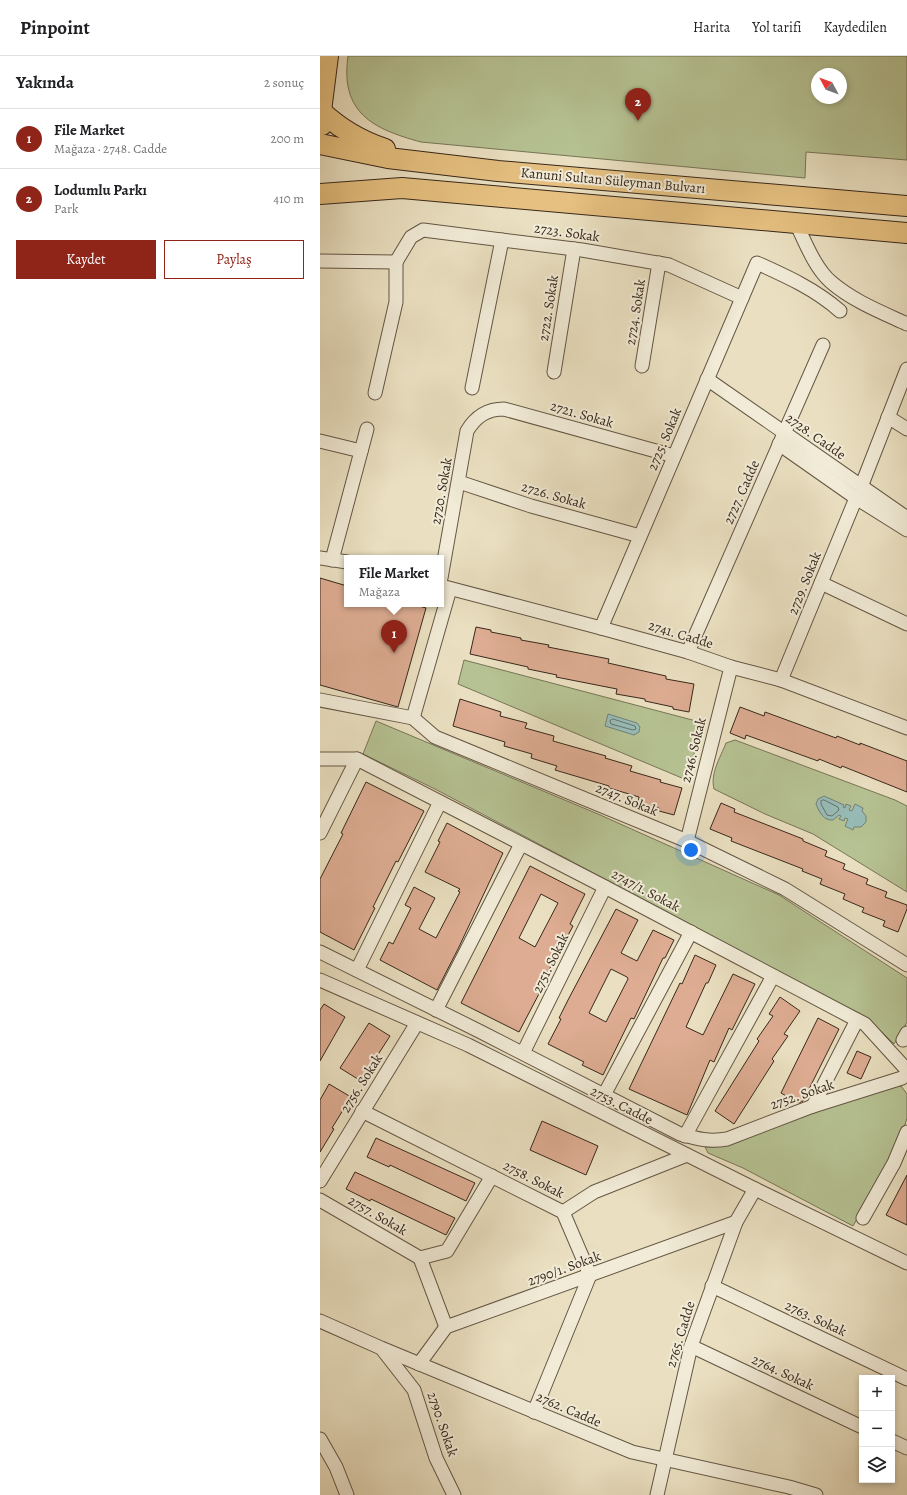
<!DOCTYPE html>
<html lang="tr">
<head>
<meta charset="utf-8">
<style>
	:root { --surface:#fff; --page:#f2f2f2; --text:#202124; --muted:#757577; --line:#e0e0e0; --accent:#8f2418 }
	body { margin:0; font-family:Alegreya,serif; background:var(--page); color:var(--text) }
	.controls { position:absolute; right:12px; bottom:12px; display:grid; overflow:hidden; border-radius:0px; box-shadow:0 2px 6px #0003 }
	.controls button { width:36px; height:36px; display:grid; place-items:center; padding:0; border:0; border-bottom:1px solid var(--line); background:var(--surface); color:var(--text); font:20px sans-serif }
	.compass { position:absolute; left:491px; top:12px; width:36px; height:36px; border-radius:50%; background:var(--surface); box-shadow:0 2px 6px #0003; rotate:311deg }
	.you { position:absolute; left:371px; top:794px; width:14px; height:14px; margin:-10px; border:3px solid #fff; border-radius:50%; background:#1a73e8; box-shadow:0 0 0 6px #1a73e833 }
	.badge { display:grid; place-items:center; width:26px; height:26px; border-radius:50%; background:var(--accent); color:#fff; font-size:13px; font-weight:700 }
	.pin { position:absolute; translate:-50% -33px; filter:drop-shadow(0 1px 2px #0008) }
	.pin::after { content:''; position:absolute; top:21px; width:14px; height:12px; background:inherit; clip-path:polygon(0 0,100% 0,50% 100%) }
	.popup { position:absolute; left:24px; top:499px; width:100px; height:52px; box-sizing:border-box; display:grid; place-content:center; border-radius:0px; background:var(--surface); filter:drop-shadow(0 1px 3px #0005); font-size:13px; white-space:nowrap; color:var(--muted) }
	.popup b { font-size:15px; color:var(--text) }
	.popup::after { content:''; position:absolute; left:50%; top:100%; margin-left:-8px; border:8px solid transparent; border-top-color:var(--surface) }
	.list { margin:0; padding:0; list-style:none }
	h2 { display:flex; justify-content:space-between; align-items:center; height:52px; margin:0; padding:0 16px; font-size:17px }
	h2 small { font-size:13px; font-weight:400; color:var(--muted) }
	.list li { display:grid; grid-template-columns:26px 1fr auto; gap:12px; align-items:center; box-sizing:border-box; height:60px; padding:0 16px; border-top:1px solid var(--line) }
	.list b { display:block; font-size:15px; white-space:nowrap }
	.list p { margin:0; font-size:13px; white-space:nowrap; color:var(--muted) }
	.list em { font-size:13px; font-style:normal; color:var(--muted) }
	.actions { display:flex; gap:8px; padding:12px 16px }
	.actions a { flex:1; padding:9px 0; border:1px solid var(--accent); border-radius:0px; text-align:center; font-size:14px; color:var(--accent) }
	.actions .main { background:var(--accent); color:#fff }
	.icon { flex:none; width:22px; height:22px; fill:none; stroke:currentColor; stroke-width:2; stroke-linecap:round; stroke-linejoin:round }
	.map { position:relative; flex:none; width:587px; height:1439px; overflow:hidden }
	header { display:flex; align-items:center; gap:24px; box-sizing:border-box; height:56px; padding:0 20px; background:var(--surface); border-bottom:1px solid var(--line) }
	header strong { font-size:19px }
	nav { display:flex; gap:22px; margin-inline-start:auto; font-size:14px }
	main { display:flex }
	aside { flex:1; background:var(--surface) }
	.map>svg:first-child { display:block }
</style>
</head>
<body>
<header>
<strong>Pinpoint</strong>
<nav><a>Harita</a><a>Yol tarifi</a><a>Kaydedilen</a></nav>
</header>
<main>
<aside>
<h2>Yakında<small>2 sonuç</small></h2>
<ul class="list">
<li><span class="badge">1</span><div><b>File Market</b><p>Mağaza · 2748. Cadde</p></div><em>200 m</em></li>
<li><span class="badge">2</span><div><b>Lodumlu Parkı</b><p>Park</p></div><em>410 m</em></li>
</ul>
<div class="actions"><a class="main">Kaydet</a><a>Paylaş</a></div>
</aside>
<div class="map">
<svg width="587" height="1439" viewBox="0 0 587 1439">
	<rect width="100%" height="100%" fill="#eae0c1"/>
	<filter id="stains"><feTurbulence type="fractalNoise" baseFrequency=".005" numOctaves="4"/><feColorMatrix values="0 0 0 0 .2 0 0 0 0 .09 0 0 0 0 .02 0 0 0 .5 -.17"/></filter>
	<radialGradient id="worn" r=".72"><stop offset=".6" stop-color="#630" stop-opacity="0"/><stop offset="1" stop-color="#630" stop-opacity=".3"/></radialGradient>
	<g fill="#b6c293" stroke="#777557" fill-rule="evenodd">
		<path d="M 28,0 L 587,0 L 587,104 L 486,96 L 485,122 L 101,86 C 53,73 20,57 28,0 ZM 497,18 L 521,18 L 521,42 L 497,42 Z"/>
		<polygon points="144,604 380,666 369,725 138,628"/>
		<polygon points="56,665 278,758 459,839 587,922 587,966 574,988 549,963 115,733 43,698"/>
		<path d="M 415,684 L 575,744 L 587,750 L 587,836 L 493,778 L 445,758 L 394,733 C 390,718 400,702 406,687 Z"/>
		<polygon points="574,1029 581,1030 587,1038 587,1062 579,1088 533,1170 423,1112 388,1097 385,1091 395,1091"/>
	</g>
	<g fill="#98bcb8" stroke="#728179">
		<polygon points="288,658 317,667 320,671 319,676 314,679 285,670"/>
		<path d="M 504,740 L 524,749 L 523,751 L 525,752 L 526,748 L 531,750 L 529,754 L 532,755 L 535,748 L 543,752 L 542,755 L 546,760 L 546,766 L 541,771 L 534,771 L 533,774 L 525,770 L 528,763 L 525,762 L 524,765 L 519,763 L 521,760 L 519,759 L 513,764 C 504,765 499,756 496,748 L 498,743 Z"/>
	</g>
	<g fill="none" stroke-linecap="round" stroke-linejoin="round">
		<g stroke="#68726a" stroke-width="1">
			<polygon points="293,663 315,670 316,673 313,674 291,668 290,665"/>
			<polygon points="504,744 518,751 519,754 512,760 507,759 501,748 501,745"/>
		</g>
	</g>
	<g fill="#ddac92" stroke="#38281b" fill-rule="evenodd">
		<polygon points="0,522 27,530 27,548 92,548 106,552 78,651 0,629"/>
		<polygon points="156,571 171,574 171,576 201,582 201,584 229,589 228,591 289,603 288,607 346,620 346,623 374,628 369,656 353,653 353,651 325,645 325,643 296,638 297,633 236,621 237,619 208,613 208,611 150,598"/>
		<polygon points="140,643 181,656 180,660 207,667 205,672 234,680 233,685 286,700 285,702 312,710 310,715 341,724 340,726 362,732 354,759 339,755 339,752 318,746 319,741 289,732 289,730 235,714 237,710 211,702 212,698 184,690 185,686 133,670"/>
		<polygon points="420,651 444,660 445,656 516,682 517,680 540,689 540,687 587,705 587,736 522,710 521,712 499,703 498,705 426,679 425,683 410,677"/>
		<polygon points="46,726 104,755 78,806 76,805 53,851 55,852 34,894 0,876 0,823 23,778 21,777"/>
		<polygon points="401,747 415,753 414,756 483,783 483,785 507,795 505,800 525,808 523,813 548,823 546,828 567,836 565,841 587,849 587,853 578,876 563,870 565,865 542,856 544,852 523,843 525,838 500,828 502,823 482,815 483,813 411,785 412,782 390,773"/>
		<polygon points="127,767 183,797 138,893 117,934 60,904 69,886 73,888 91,852 85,849 94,831 115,842 99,873 116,882 140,836 138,835 140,833 105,816 120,786 118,785"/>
		<path d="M 210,810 L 265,838 L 250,868 L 253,870 L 244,887 L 243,887 L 219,933 L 221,934 L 199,976 L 141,947 ZM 221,838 L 238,847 L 215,891 L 199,882 Z"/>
		<path d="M 296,853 L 318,864 L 301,897 L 317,905 L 333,874 L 354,884 L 345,902 L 343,902 L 314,963 L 311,962 L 283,1019 L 262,1009 L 264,1006 L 228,988 L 241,963 L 239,962 L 248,944 ZM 291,913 L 307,921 L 308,923 L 286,966 L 269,957 Z"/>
		<polygon points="375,899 396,909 388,927 386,927 366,971 383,979 413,918 435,928 412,974 409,972 394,1006 390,1004 367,1059 309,1033 360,927 362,928"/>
		<polygon points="460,941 480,955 464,978 468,980 452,1003 454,1005 414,1068 395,1055 439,985 437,983 453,960 449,958"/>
		<polygon points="4,948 25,961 0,1005 0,954"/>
		<polygon points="498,962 519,973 483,1045 479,1047 461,1037"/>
		<polygon points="49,967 70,980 41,1025 20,1012"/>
		<polygon points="537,995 551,1001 541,1023 527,1017"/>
		<polygon points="9,1028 31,1041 12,1072 14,1073 0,1096 0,1044"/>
		<polygon points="222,1065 278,1090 266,1119 210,1094"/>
		<polygon points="56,1082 155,1127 146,1145 70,1109 69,1111 47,1101"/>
		<polygon points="35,1116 135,1162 126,1179 51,1143 50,1145 26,1133"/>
		<polygon points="587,1119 587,1169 566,1159"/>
	</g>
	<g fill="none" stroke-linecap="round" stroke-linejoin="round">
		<defs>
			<g id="street">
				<path d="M 476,167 C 485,186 495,212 511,226 C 533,245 561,256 587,268"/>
				<polyline points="0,205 76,206"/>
				<polyline points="76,206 91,181 103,174 262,194 349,209 422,242"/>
				<polyline points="322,310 339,207"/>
				<polyline points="234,316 254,193"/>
				<polyline points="387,323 587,462"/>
				<polyline points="152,332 182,184"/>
				<polyline points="55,337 76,246 76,206"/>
				<polyline points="568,361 587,373"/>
				<polyline points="0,385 41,395"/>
				<polyline points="459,388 536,442 587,474"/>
				<polyline points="139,426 211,450 320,480"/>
				<polyline points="541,431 587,313"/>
				<polyline points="0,502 27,506"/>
				<polyline points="12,504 47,373"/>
				<path d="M 121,522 L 147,375 C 156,360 167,353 184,353 L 354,400"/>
				<polyline points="501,527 587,568"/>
				<polyline points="121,530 281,572 368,596 411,611 461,624 587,672"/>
				<path d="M 281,572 L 437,207 C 466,220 495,233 520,255"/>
				<polyline points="368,596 503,289"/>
				<polyline points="461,624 536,442"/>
				<polyline points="0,644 93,662 115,681 367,785 465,833 587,909"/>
				<polyline points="93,662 130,533"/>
				<polyline points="0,703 37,703 285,831 537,964 545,968 585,1012"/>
				<polyline points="0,777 37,703"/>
				<polyline points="367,785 411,611"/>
				<path d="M 0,896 L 159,975 L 360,1078 C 378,1083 389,1086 407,1083 L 493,1050 L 582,1022"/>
				<polyline points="37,914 120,746"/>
				<polyline points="0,924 148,989 435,1133 587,1207"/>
				<polyline points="116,954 201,788"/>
				<polyline points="583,984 587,977"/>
				<polyline points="203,997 285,831"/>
				<polyline points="284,1039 371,876"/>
				<polyline points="493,1050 537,964"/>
				<polyline points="42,1055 243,1156 270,1219 214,1356"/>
				<polyline points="365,1080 453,920"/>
				<polyline points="0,1125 97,967"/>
				<polyline points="0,1144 100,1202"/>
				<polyline points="243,1156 274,1136 367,1099"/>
				<polyline points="543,1162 574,1107 587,1076"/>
				<polyline points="100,1202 127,1195 172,1120"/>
				<polyline points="100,1202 126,1271"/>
				<polyline points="392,1230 587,1323"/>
				<polyline points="0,1265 61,1292 312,1396 469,1431 496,1439"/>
				<polyline points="371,1290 542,1371"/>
				<polyline points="62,1293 94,1334 116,1402 134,1439"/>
				<polyline points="99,1308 126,1271 416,1166"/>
				<polyline points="0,1383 16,1411 27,1439"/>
				<polyline points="572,1385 587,1392"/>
				<polyline points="337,1439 371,1290 416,1166 435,1133"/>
			</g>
			<g id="primary">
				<path d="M 1,55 C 20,73 41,85 65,93"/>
				<polyline points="2,69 1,55 8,0"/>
				<polyline points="0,88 68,102 178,115 587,150"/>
				<polyline points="0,138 82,132 587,177"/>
			</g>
		</defs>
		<use href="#street" stroke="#645644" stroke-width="15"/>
		<use href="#primary" stroke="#38281b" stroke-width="22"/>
		<use href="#street" stroke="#f1ebd7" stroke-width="13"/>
		<use href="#primary" stroke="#e5c080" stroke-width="20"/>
	</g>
	<g text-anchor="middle" stroke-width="4" stroke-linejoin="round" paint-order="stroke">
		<g font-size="14" fill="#38281b" stroke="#f1ebd7">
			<text transform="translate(293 124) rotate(5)" y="5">Kanuni Sultan Süleyman Bulvarı</text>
			<text transform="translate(247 176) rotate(8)" y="5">2723. Sokak</text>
			<text transform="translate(228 252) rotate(-81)" y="5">2722. Sokak</text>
			<text transform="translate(315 256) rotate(-81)" y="5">2724. Sokak</text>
			<text transform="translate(262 358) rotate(16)" y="5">2721. Sokak</text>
			<text transform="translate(496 380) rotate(35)" y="5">2728. Cadde</text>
			<text transform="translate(344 383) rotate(-67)" y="5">2725. Sokak</text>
			<text transform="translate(121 435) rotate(-80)" y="5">2720. Sokak</text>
			<text transform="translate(421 436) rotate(-66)" y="5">2727. Cadde</text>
			<text transform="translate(234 439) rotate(16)" y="5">2726. Sokak</text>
			<text transform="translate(484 527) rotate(-68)" y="5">2729. Sokak</text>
			<text transform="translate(361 578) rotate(17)" y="5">2741. Cadde</text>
			<text transform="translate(373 694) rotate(-76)" y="5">2746. Sokak</text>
			<text transform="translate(307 743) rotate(22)" y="5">2747. Sokak</text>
			<text transform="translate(326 834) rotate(28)" y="5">2747/1. Sokak</text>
			<text transform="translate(230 907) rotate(-64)" y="5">2751. Sokak</text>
			<text transform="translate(41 1027) rotate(-58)" y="5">2756. Sokak</text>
			<text transform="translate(482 1038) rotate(-19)" y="5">2752. Sokak</text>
			<text transform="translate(302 1049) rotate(27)" y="5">2753. Cadde</text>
			<text transform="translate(214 1123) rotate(27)" y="5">2758. Sokak</text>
			<text transform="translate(58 1159) rotate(30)" y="5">2757. Sokak</text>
			<text transform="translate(244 1212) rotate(-20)" y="5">2790/1. Sokak</text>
			<text transform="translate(496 1262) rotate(25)" y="5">2763. Sokak</text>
			<text transform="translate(360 1278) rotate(-73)" y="5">2765. Cadde</text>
			<text transform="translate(463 1316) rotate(25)" y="5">2764. Sokak</text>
			<text transform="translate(249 1353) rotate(23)" y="5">2762. Cadde</text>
			<text transform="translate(123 1368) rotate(71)" y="5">2790. Sokak</text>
		</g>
	</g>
	<rect width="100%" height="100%" filter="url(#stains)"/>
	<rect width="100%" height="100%" fill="url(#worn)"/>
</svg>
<div class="controls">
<button>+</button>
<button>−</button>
<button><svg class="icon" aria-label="layers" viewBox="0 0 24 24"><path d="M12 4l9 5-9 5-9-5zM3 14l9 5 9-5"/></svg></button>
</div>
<svg class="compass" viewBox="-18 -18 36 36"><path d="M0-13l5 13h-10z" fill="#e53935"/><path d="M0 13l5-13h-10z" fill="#757577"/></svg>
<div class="you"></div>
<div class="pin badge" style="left:74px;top:597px">1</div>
<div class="popup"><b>File Market</b>Mağaza</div>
<div class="pin badge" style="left:318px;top:65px">2</div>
</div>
</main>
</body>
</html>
